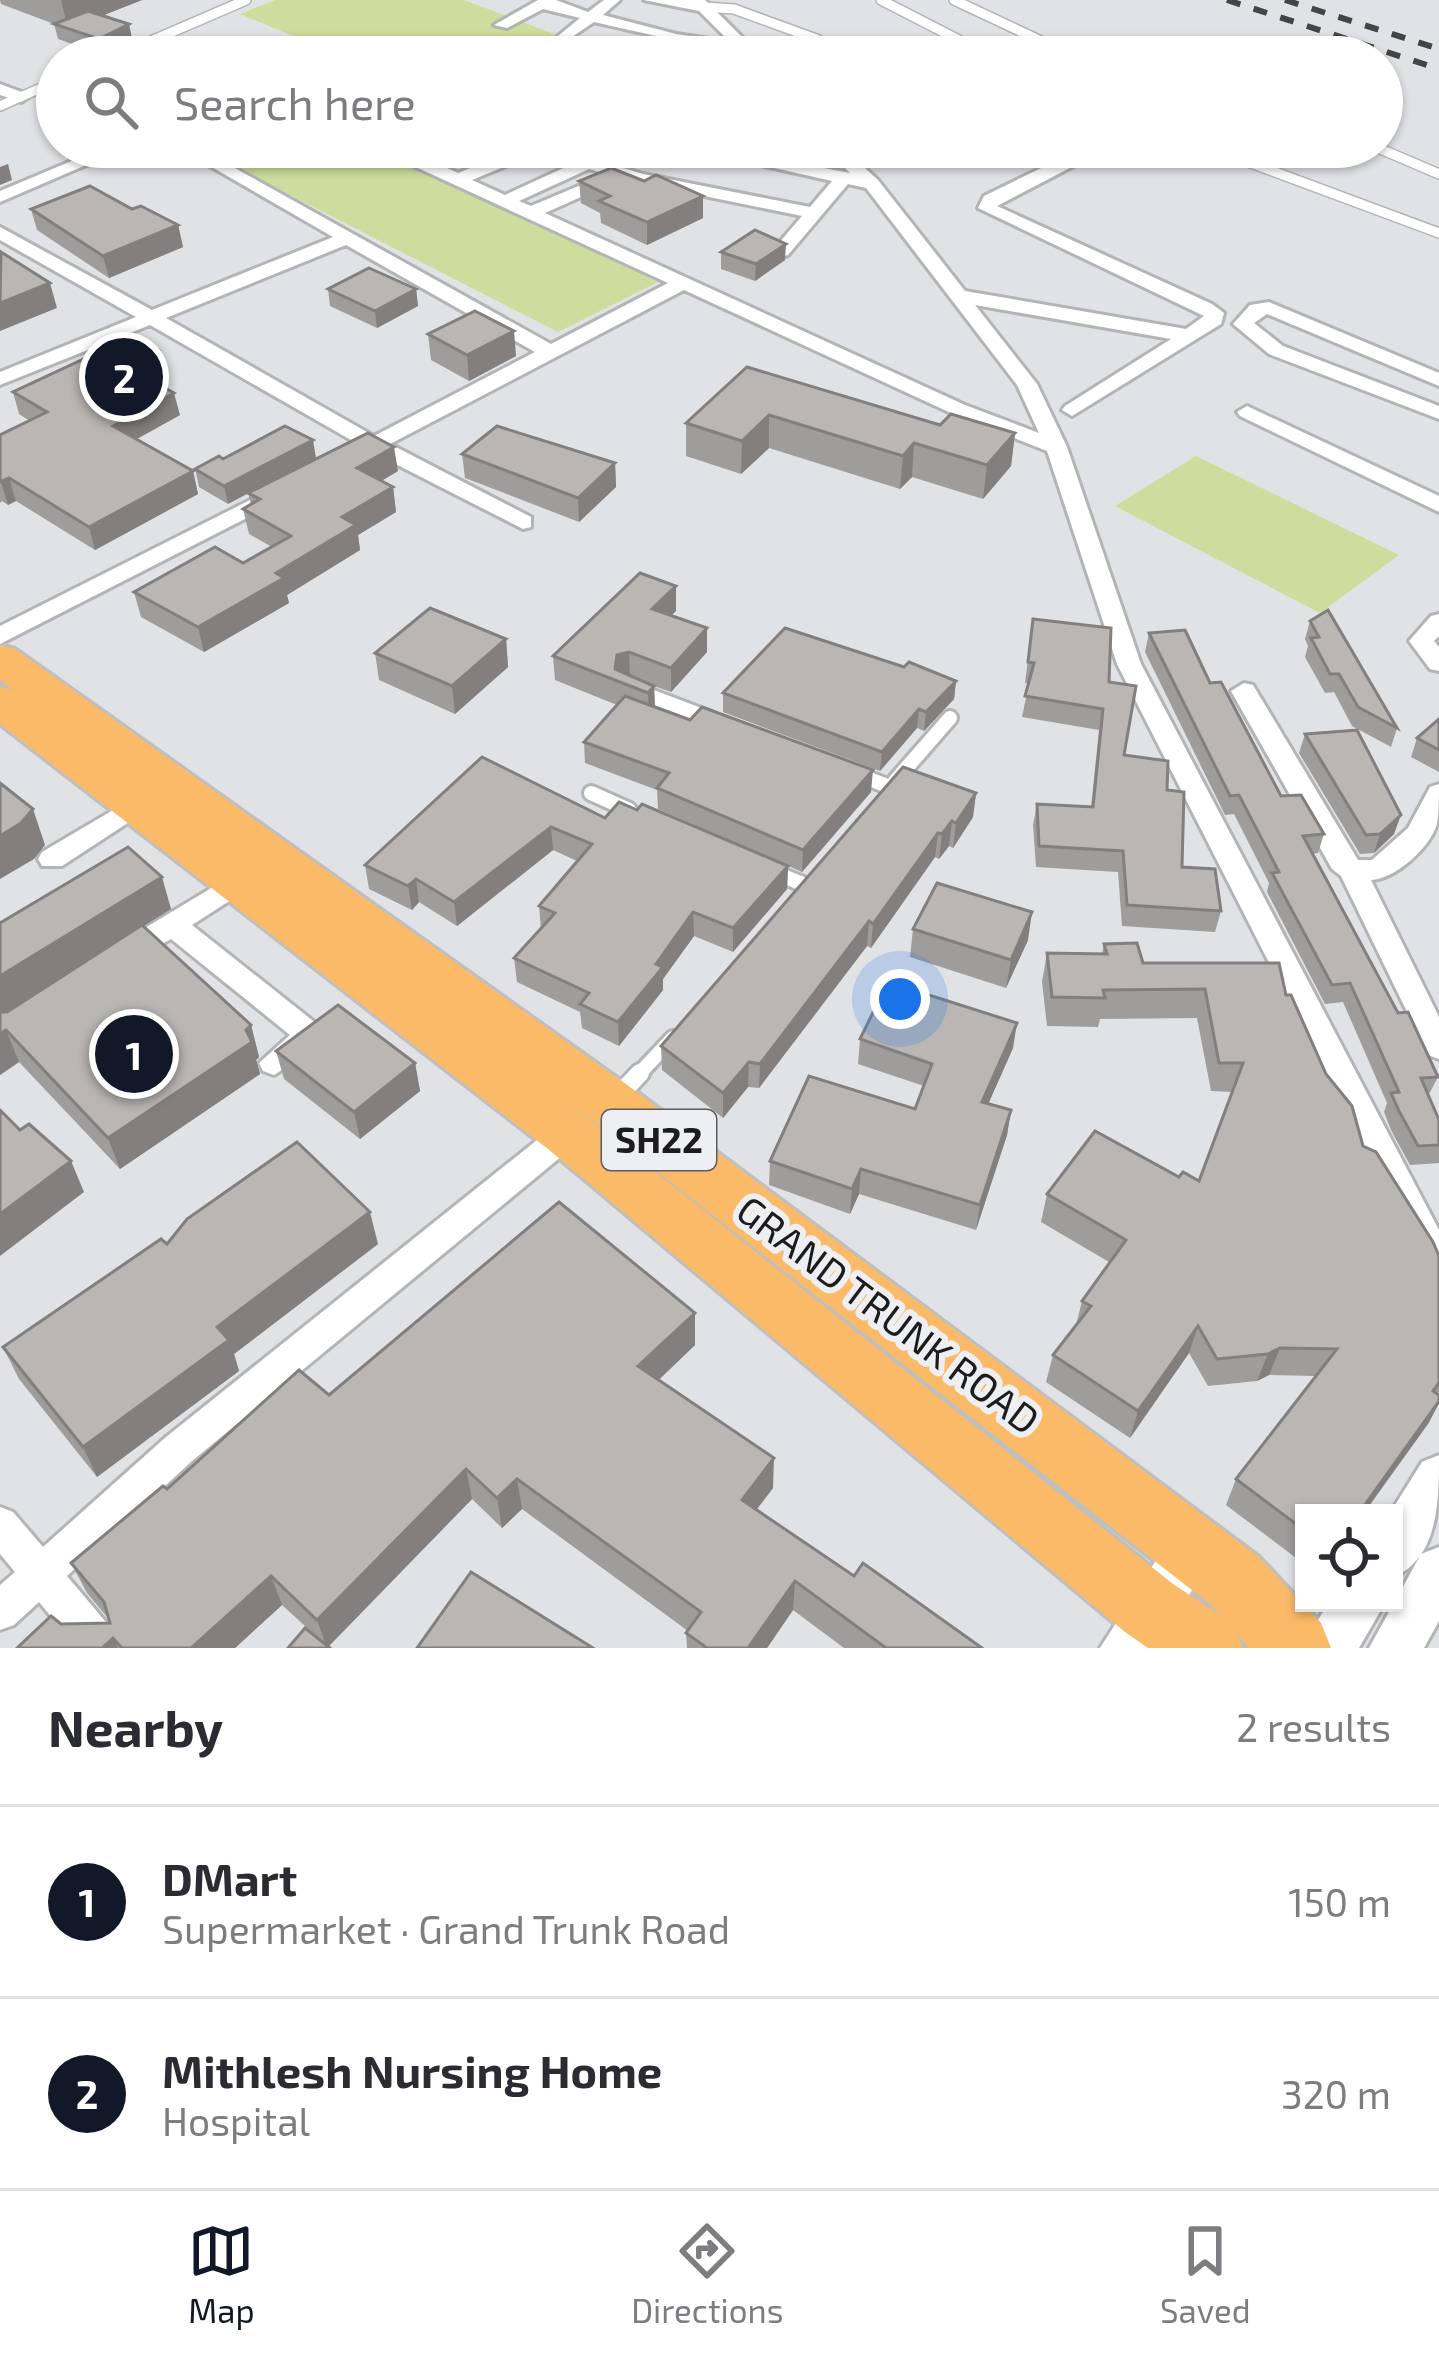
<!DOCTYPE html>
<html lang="en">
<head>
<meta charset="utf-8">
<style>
	:root { --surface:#fff; --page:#f2f2f3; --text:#2b2b33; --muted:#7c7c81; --line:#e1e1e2; --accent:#111827 }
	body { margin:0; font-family:"Exo 2",sans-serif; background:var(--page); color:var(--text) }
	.controls { position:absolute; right:36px; bottom:36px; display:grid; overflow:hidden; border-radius:0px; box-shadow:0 3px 9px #0004 }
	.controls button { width:108px; height:108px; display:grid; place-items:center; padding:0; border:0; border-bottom:3px solid var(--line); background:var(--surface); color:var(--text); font:60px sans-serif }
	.you { position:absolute; left:900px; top:999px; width:42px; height:42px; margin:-30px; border:9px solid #fff; border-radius:50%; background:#1a73e8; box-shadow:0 0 0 18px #1a73e833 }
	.badge { display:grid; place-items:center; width:78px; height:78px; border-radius:50%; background:var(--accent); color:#fff; font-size:39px; font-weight:700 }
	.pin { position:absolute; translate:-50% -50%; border:6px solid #fff; box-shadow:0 3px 12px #0006 }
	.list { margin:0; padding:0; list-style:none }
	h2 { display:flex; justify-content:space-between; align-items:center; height:156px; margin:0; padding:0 48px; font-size:51px }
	h2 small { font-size:39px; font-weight:400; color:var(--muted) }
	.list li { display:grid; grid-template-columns:78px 1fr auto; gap:36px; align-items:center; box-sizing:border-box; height:192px; padding:0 48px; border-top:3px solid var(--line) }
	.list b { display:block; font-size:45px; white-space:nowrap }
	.list p { margin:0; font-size:39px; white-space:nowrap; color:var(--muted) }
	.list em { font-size:39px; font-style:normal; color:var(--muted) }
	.icon { flex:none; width:66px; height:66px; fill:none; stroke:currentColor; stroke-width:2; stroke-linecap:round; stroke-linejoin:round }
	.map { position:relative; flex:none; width:1439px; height:1648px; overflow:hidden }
	.search { position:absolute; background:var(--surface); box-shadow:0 3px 9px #0004; left:36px; right:36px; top:36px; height:132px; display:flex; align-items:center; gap:30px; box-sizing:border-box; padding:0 42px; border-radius:66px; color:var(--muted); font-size:45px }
	.sheet { height:540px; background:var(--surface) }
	nav { display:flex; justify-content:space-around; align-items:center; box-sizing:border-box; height:168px; border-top:3px solid var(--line); background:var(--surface); font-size:33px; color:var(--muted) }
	nav a { display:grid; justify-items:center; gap:6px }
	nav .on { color:var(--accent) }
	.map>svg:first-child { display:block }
</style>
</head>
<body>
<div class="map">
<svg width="1439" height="1648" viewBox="0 0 1439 1648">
	<rect width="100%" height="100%" fill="#e1e2e5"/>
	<g fill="#cedc9d">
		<polygon points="275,0 464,0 570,40 547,57 343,57 240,14"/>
		<polygon points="196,147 373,147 658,282 558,332"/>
		<polygon points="1196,456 1399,555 1320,613 1115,506"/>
	</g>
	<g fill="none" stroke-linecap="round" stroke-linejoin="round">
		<defs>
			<g id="lane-far2">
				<polyline points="881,0 992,57"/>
				<polyline points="954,0 1075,57"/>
				<polyline points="705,7 734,9 819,40"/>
				<polyline points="155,39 197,57"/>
				<polyline points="114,57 246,0"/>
				<polyline points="0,106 57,81"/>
				<polyline points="1208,147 1439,233"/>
				<polyline points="1376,147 1439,174"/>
			</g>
			<g id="lane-far1">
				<polyline points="642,693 711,719"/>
				<polyline points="856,774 890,787"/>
				<polyline points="895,781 950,718"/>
				<polyline points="591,793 629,810"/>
				<polyline points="771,871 805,885"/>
				<polyline points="637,1076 673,1038"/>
			</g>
			<polyline id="lane" points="618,1096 640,1073"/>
			<g id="street">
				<polygon points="538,0 556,0 588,12 604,0 620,0 603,15 676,34 730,42 699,11 644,0 705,0 757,52 749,57 594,22 566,41 558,36 580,18 543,9 507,28 494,25"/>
				<polygon points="853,49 868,57 847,57 848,51"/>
				<polygon points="620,50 626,57 609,57"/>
				<polygon points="0,84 27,94 29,97 21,102 0,95"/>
				<polygon points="105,147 128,147 0,202 0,191"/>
				<path d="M 177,147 L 197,147 L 551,344 L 668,283 L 394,157 L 394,149 L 406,149 L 458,173 L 521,147 L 554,147 L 643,174 L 810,207 L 832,181 L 680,147 L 713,147 L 850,173 L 824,147 L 842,147 L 878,180 L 965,291 L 1186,329 L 1204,316 L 978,208 L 984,196 L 1070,154 L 1070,147 L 1086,147 L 1085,160 L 997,206 L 1212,304 L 1224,313 L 1221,324 L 1072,416 L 1062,410 L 1065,406 L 1171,339 L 975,305 L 1037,384 L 1067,447 L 1141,664 L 1439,1230 L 1439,1277 L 1427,1273 L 1117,664 L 1047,451 L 951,413 L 684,290 L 390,444 L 531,517 L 531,527 L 523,529 L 374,453 L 359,461 L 343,461 L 343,451 L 358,444 L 150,325 L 0,385 L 0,372 L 136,317 L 0,240 L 0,227 L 152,310 L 333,237 ZM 537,153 L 572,164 L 505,195 L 472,180 ZM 589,169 L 607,174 L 531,206 L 519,201 ZM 621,179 L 802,216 L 772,251 L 781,257 L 788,255 L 848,184 L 866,188 L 1017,385 L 1039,433 L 965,405 L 545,213 ZM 346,245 L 535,352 L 374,436 L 166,318 Z"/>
				<polygon points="1269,302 1439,373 1439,386 1267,314 1254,323 1283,346 1439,406 1439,419 1269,354 1233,324 1250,305"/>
				<polygon points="1247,406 1439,496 1439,512 1240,416 1237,412"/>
				<polygon points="274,488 285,495 282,500 0,644 0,626"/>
				<polygon points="1439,614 1439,636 1434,641 1439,647 1439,671 1430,669 1409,641 1431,616"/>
				<path d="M 1244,683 L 1253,685 L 1358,860 L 1372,860 L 1408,828 L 1430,787 L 1439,784 C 1439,797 1439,812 1437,824 C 1430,848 1395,879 1371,880 L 1439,1017 L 1439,1059 L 1428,1055 L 1341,876 L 1332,869 L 1231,691 Z"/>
				<polygon points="137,796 146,799 150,805 146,811 62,866 42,866 38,859 42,852"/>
				<polygon points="238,872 252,882 248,889 192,925 322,1028 326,1036 322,1044 274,1075 263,1071 259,1063 290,1035 171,939 125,965 115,962 111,954 115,946"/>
				<polygon points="568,1120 579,1124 584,1133 579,1142 192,1461 67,1576 116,1634 122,1648 77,1648 39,1602 14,1625 0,1630 0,1585 15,1572 0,1554 0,1507 13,1512 43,1547 166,1437 557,1124"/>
			</g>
			<g id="secondary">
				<path d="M 1439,1455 C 1439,1500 1439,1557 1394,1577 L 1394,1513 L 1390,1513 L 1422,1462 Z"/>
				<polygon points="1192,1524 1210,1532 1217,1549 1157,1648 1100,1648 1174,1532"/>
				<polygon points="1439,1547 1439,1621 1424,1648 1369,1648 1421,1554"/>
				<polygon points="1328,1603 1385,1603 1359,1648 1302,1648"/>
			</g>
			<path id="highway" d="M 0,645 L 15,649 L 630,1087 L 1259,1557 L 1321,1623 L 1331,1648 L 1249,1648 L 1237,1634 L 1243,1648 L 1148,1648 L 1125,1632 L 548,1149 L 0,724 L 0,687 L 13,690 L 0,680 ZM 565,1100 L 590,1119 L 1211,1605 L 1220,1615 L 1173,1584 Z"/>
		</defs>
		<use href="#lane-far2" stroke="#b3b4b6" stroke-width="12"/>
		<use href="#lane-far1" stroke="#b3b4b6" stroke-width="20"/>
		<use href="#lane" stroke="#b3b4b6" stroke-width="24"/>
		<use href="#street" stroke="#b3b4b6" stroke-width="6"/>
		<use href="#secondary" stroke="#b3b4b6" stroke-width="6"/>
		<use href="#highway" stroke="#bfbfc0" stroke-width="6"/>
		<use href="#lane-far2" stroke="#fff" stroke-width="9"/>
		<use href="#lane-far1" stroke="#fff" stroke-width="14"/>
		<use href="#lane" stroke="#fff" stroke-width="18"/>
		<use href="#street" fill="#fff" fill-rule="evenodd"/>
		<use href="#secondary" fill="#fff" fill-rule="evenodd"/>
		<use href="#highway" fill="#faba68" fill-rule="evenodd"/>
		<g stroke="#444445" stroke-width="6" stroke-dasharray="14 14" stroke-linecap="butt">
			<polyline points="1227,0 1439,69"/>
			<polyline points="1285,0 1439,49"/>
		</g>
	</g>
	<g fill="#9f9d9b">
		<polygon points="0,0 142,0 102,16 129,24 132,39 103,55 58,39 54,24 1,4"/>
		<polygon points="579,181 703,218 647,245 601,223 600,213 581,203"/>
		<polygon points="31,209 178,225 183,247 109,278 37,230"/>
		<polygon points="721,252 785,260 755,281 721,269"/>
		<polygon points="328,289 416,289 418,306 377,328 330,306"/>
		<polygon points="428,334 516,356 469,381 431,360"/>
		<polygon points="158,350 163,372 148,378 180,415 136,439 193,471 198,494 95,550 16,501 8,505 2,501 0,503 0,435 30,421 19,414 13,392"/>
		<polygon points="747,367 940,425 1015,433 1011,466 983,499 912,477 900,489 769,448 741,474 686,456 686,423"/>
		<polygon points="462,454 615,463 616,487 579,522 465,478"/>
		<polygon points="219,456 228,504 199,487 195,469"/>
		<polygon points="398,471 381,481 393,487 396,512 358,535 360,550 287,595 289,603 204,652 141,617 134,592 243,563 272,547 249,534 243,509 251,504 248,493"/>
		<polygon points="676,611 671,615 707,628 707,652 671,692 654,686 655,707 871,792 802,872 658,809 657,790 585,763 584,742 617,705 555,680 553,656"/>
		<polygon points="1033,619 1109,682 1124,755 1167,790 1182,867 1221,911 1215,932 1122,926 1118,872 1036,867 1033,825 1037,804 1091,807 1099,730 1022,717 1029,683 1025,683"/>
		<polygon points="1310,621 1397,728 1391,747 1352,726 1334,692 1325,693 1305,657 1308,646 1305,639"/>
		<polygon points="1149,633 1210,683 1281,796 1324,834 1318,853 1312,854 1398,1013 1438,1077 1428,1096 1439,1120 1439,1163 1410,1165 1391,1130 1384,1112 1387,1103 1343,1002 1325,1004 1267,892 1269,883 1234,814 1225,815 1145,652"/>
		<polygon points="506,639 508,667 455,714 379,680 375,653"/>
		<polygon points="904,667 956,681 954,699 924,731 917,728 880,771 723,712 723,693"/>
		<polygon points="1439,719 1439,772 1411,757 1417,738"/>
		<polygon points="1305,734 1394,834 1374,853 1360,854 1299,753"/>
		<polygon points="482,757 605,818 788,866 787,889 733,952 694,936 663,979 663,990 619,1046 582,1028 580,1012 517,982 514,958 541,929 539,906 577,861 553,850 457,926 419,902 412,910 369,889 365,865"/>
		<polygon points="976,793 973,817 953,848 949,846 939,859 935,857 871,948 867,946 759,1088 748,1087 723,1118 662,1070 661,1046"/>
		<polygon points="171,909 143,926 251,1025 259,1057 256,1060 260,1074 120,1169 19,1062 0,1075 0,923"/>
		<polygon points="913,929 1028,940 1006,988 910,957"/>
		<polygon points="1104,944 1143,963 1286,995 1363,1146 1439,1256 1439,1392 1437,1394 1439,1403 1428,1424 1304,1513 1304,1564 1226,1505 1236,1479 1316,1376 1269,1375 1257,1381 1208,1386 1189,1353 1130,1438 1046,1382 1053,1355 1076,1325 1082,1301 1109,1262 1041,1222 1047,1194 1179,1177 1199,1181 1232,1092 1211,1091 1197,1018 1100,1019 1098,1027 1047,1026 1042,982 1047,953 1102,954"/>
		<polygon points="860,1039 1013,1048 988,1104 1011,1110 1007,1135 976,1230 859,1194 850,1214 769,1185 770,1161 915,1109 924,1086 858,1064"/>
		<polygon points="276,1051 415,1063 420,1091 360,1139 284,1079"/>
		<polygon points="167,1244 378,1244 234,1354 239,1371 97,1477 19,1379 3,1347"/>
		<polygon points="695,1313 695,1345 659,1380 773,1488 756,1510 854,1576 982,1648 844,1648 793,1610 767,1648 687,1648 686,1633 688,1631 522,1509 502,1528 472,1499 328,1647 282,1605 235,1648 17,1648 61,1624 110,1623 108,1618 87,1593 71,1563 167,1489 329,1395"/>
	</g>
	<g fill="#827f7e">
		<polygon points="61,0 142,0 68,29"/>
		<polygon points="129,24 132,39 103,55 99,39"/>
		<polygon points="8,164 12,180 0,185 0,167"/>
		<polygon points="703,196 703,218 647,245 647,222"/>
		<polygon points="178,225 183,247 109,278 103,256"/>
		<polygon points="786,244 785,260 755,281 756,264"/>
		<polygon points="50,283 57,308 0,331 0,303"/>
		<polygon points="416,289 418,306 377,328 375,311"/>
		<polygon points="514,331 516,356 469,381 467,355"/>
		<polygon points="158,350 163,372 129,387 124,365"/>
		<polygon points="174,393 180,415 119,449 113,426"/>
		<polygon points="769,415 769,448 741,474 742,441"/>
		<polygon points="1015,433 1011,466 983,499 987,465"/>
		<polygon points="313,440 316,458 228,504 224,486"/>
		<polygon points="914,443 912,477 900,489 903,456"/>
		<polygon points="394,447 398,471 361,493 357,468"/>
		<polygon points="615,463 616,487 579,522 578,498"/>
		<polygon points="193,471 198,494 95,550 89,527"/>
		<polygon points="9,478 16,501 8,505 1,482"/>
		<polygon points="393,487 396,512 358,535 360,550 287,595 289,603 204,652 198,627 276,573 342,517"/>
		<polygon points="676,586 676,611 653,633 652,609"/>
		<polygon points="707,628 707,652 671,692 671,668"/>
		<polygon points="506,639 508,667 455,714 452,686"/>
		<polygon points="629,652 630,676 615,669 617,655"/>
		<polygon points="956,681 954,699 924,731 926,712"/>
		<polygon points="654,686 655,710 649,717 648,693"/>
		<polygon points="919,709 917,728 880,771 882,752"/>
		<polygon points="873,770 871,792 802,872 803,850"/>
		<polygon points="976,793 973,817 953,848 956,823"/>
		<polygon points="33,809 45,845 34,859 0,879 0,836"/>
		<polygon points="1401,815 1394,834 1374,853 1380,834"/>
		<polygon points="952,821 949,846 939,859 942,834"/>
		<polygon points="551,827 553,850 457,926 454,902"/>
		<polygon points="938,833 935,857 871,948 873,924"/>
		<polygon points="788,866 787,889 733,952 733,928"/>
		<polygon points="162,877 171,909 0,1016 0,976"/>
		<polygon points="416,879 419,902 412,910 408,886"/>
		<polygon points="693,912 694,936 663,979 663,990 619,1046 618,1022"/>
		<polygon points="1032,912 1028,940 1006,988 1011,960"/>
		<polygon points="869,921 867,946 759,1088 760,1064"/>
		<polygon points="1017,1023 1013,1048 978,1127 982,1102"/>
		<polygon points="251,1025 259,1057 256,1060 260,1074 120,1169 108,1138"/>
		<polygon points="6,1030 19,1062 0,1075 0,1034"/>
		<polygon points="749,1062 748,1087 723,1118 723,1093"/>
		<polygon points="415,1063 420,1091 360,1139 354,1112"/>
		<polygon points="1011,1110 1007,1135 976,1230 980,1205"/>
		<polygon points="71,1161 84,1192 0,1256 0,1214"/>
		<polygon points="861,1169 859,1194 850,1214 852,1189"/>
		<polygon points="370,1212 378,1244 234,1354 239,1371 97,1477 83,1447 217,1327"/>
		<polygon points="695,1313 695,1345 640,1397 638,1366"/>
		<polygon points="1198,1326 1189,1353 1130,1438 1138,1411"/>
		<polygon points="1280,1348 1269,1375 1257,1381 1268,1354"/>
		<polygon points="1439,1403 1428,1424 1364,1513 1359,1513"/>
		<polygon points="774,1458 773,1488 741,1530 742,1500"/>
		<polygon points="466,1469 472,1499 327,1648 317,1620"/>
		<polygon points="517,1479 522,1509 502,1528 497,1498"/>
		<polygon points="271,1576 282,1605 235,1648 191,1648"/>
		<polygon points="795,1581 793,1610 767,1648 748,1648"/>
		<polygon points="113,1638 118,1648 102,1648"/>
	</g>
	<g fill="#b9b6b4" stroke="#827f7e" stroke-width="3">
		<polygon points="88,11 129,24 99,39 54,24"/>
		<polygon points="313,42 346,57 269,57"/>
		<polygon points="153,43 184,57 126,57 120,54"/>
		<polygon points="611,168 644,181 656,175 703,196 647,222 599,201 610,196 579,181"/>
		<polygon points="90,186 132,209 141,206 178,225 103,256 31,209"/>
		<polygon points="755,230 786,244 756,264 721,252"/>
		<polygon points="1,252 50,283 0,303"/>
		<polygon points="369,268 416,289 375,311 328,289"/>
		<polygon points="475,311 514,331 467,355 428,334"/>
		<polygon points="133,336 158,350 124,365 174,393 113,426 193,471 89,527 9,478 0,482 0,435 47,412 13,392"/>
		<polygon points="747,367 940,425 951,414 1015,433 987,465 914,443 903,456 769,415 742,441 686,423"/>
		<polygon points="285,426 313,440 224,486 195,469 219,456 223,459"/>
		<polygon points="497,426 615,463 578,498 462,454"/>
		<polygon points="368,433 394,447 357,468 393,487 342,517 356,525 276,573 284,578 198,627 134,592 215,547 243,563 291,536 243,509 260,499 248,493"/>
		<polygon points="640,573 676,586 652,609 707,628 671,668 629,652 617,655 615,669 654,686 648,693 553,656"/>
		<polygon points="430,608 506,639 452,686 375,653"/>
		<polygon points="1328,610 1397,728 1358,707 1339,674 1330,674 1311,638 1319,637 1310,621"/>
		<polygon points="1033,619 1111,628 1109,682 1136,686 1124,755 1168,761 1167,790 1184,792 1182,867 1215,869 1221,911 1127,905 1123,851 1039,846 1037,804 1093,807 1103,709 1025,696 1034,663 1028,662"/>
		<polygon points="785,628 904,667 909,662 956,681 926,712 919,709 882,752 723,693"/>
		<polygon points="1185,630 1210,683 1221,682 1281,796 1301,795 1324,834 1303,836 1398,1013 1408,1012 1438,1077 1421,1078 1439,1120 1439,1145 1418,1146 1399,1111 1391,1093 1399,1092 1350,983 1332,985 1272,873 1279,872 1239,795 1230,796 1149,633"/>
		<polygon points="625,696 690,720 702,707 873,770 803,850 657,788 669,773 584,742"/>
		<polygon points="1439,719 1439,750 1417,738"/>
		<polygon points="1357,730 1401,815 1380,834 1366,835 1305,734"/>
		<polygon points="482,757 605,818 619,802 637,810 642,804 788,866 733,928 693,912 656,964 663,967 618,1022 580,1004 589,993 514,958 555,913 539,906 592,844 551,827 454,902 416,879 408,886 365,865"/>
		<polygon points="903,767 976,793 956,823 952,821 942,834 938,833 873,924 869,921 760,1064 749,1062 723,1093 661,1046"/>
		<polygon points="0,783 33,809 21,823 0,836"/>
		<polygon points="128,847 162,877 0,976 0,923"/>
		<polygon points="937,883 1032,912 1011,960 913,929"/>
		<polygon points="142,925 251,1025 246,1030 252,1042 108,1138 6,1030 0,1034 0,1012 7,1012"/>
		<polygon points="1137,943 1143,963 1279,963 1286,995 1291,995 1326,1074 1352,1106 1363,1146 1376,1152 1433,1242 1439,1256 1439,1383 1433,1391 1439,1395 1439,1401 1359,1513 1304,1513 1304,1530 1236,1479 1337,1349 1280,1348 1268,1354 1217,1359 1198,1326 1138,1411 1053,1355 1091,1306 1082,1301 1126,1240 1047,1194 1095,1131 1179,1177 1183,1172 1199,1181 1243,1063 1219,1063 1205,989 1103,990 1105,998 1052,997 1047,953 1107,954 1104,944"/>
		<polygon points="888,982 1017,1023 982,1102 1011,1110 980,1205 861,1169 852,1189 770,1161 809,1076 915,1109 932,1064 860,1039"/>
		<polygon points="338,1005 415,1063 354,1112 276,1051"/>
		<polygon points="0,1110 20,1130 29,1124 71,1161 0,1214"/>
		<polygon points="297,1142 370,1212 217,1327 229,1340 83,1447 3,1347 161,1239 167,1244 187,1219"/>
		<polygon points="559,1202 695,1313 638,1366 774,1458 742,1500 854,1576 863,1563 982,1648 886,1648 795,1581 748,1648 707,1648 686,1633 701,1612 517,1479 497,1498 466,1469 317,1620 271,1576 191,1648 122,1648 113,1638 102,1648 17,1648 51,1616 61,1624 110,1623 104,1602 71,1563 163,1486 167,1489 299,1370 329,1395"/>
		<polygon points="471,1572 593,1648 417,1648"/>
		<polygon points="305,1628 330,1648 288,1648"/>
	</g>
	<g text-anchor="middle" stroke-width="12" stroke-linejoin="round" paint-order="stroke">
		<rect fill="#eeeff2" stroke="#5b5b5d" stroke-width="3" x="602" y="1110" width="114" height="60" rx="9"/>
		<g font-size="36" font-weight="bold" fill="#1c1c1d">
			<text x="659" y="1153">SH22</text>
		</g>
		<g font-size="39" fill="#1c1c1d" stroke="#eeeff2">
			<text transform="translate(888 1315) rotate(37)" y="14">GRAND TRUNK ROAD</text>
		</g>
	</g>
</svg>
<div class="controls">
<button><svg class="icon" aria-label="locate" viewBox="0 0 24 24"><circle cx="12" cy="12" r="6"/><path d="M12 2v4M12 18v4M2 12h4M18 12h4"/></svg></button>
</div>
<div class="you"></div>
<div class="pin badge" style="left:134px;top:1054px">1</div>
<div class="pin badge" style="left:124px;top:377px">2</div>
<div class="search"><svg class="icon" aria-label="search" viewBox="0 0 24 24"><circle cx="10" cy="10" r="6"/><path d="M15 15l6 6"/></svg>Search here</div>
</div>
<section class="sheet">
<h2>Nearby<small>2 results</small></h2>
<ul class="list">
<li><span class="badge">1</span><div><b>DMart</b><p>Supermarket · Grand Trunk Road</p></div><em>150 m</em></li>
<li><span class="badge">2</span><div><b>Mithlesh Nursing Home</b><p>Hospital</p></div><em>320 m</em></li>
</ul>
</section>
<nav>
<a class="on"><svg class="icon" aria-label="map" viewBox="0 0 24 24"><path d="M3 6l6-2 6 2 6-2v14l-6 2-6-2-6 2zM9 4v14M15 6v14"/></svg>Map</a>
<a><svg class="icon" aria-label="directions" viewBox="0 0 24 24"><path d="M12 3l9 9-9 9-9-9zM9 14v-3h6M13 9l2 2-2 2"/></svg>Directions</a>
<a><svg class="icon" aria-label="saved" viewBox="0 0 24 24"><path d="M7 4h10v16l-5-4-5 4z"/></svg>Saved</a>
</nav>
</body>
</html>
